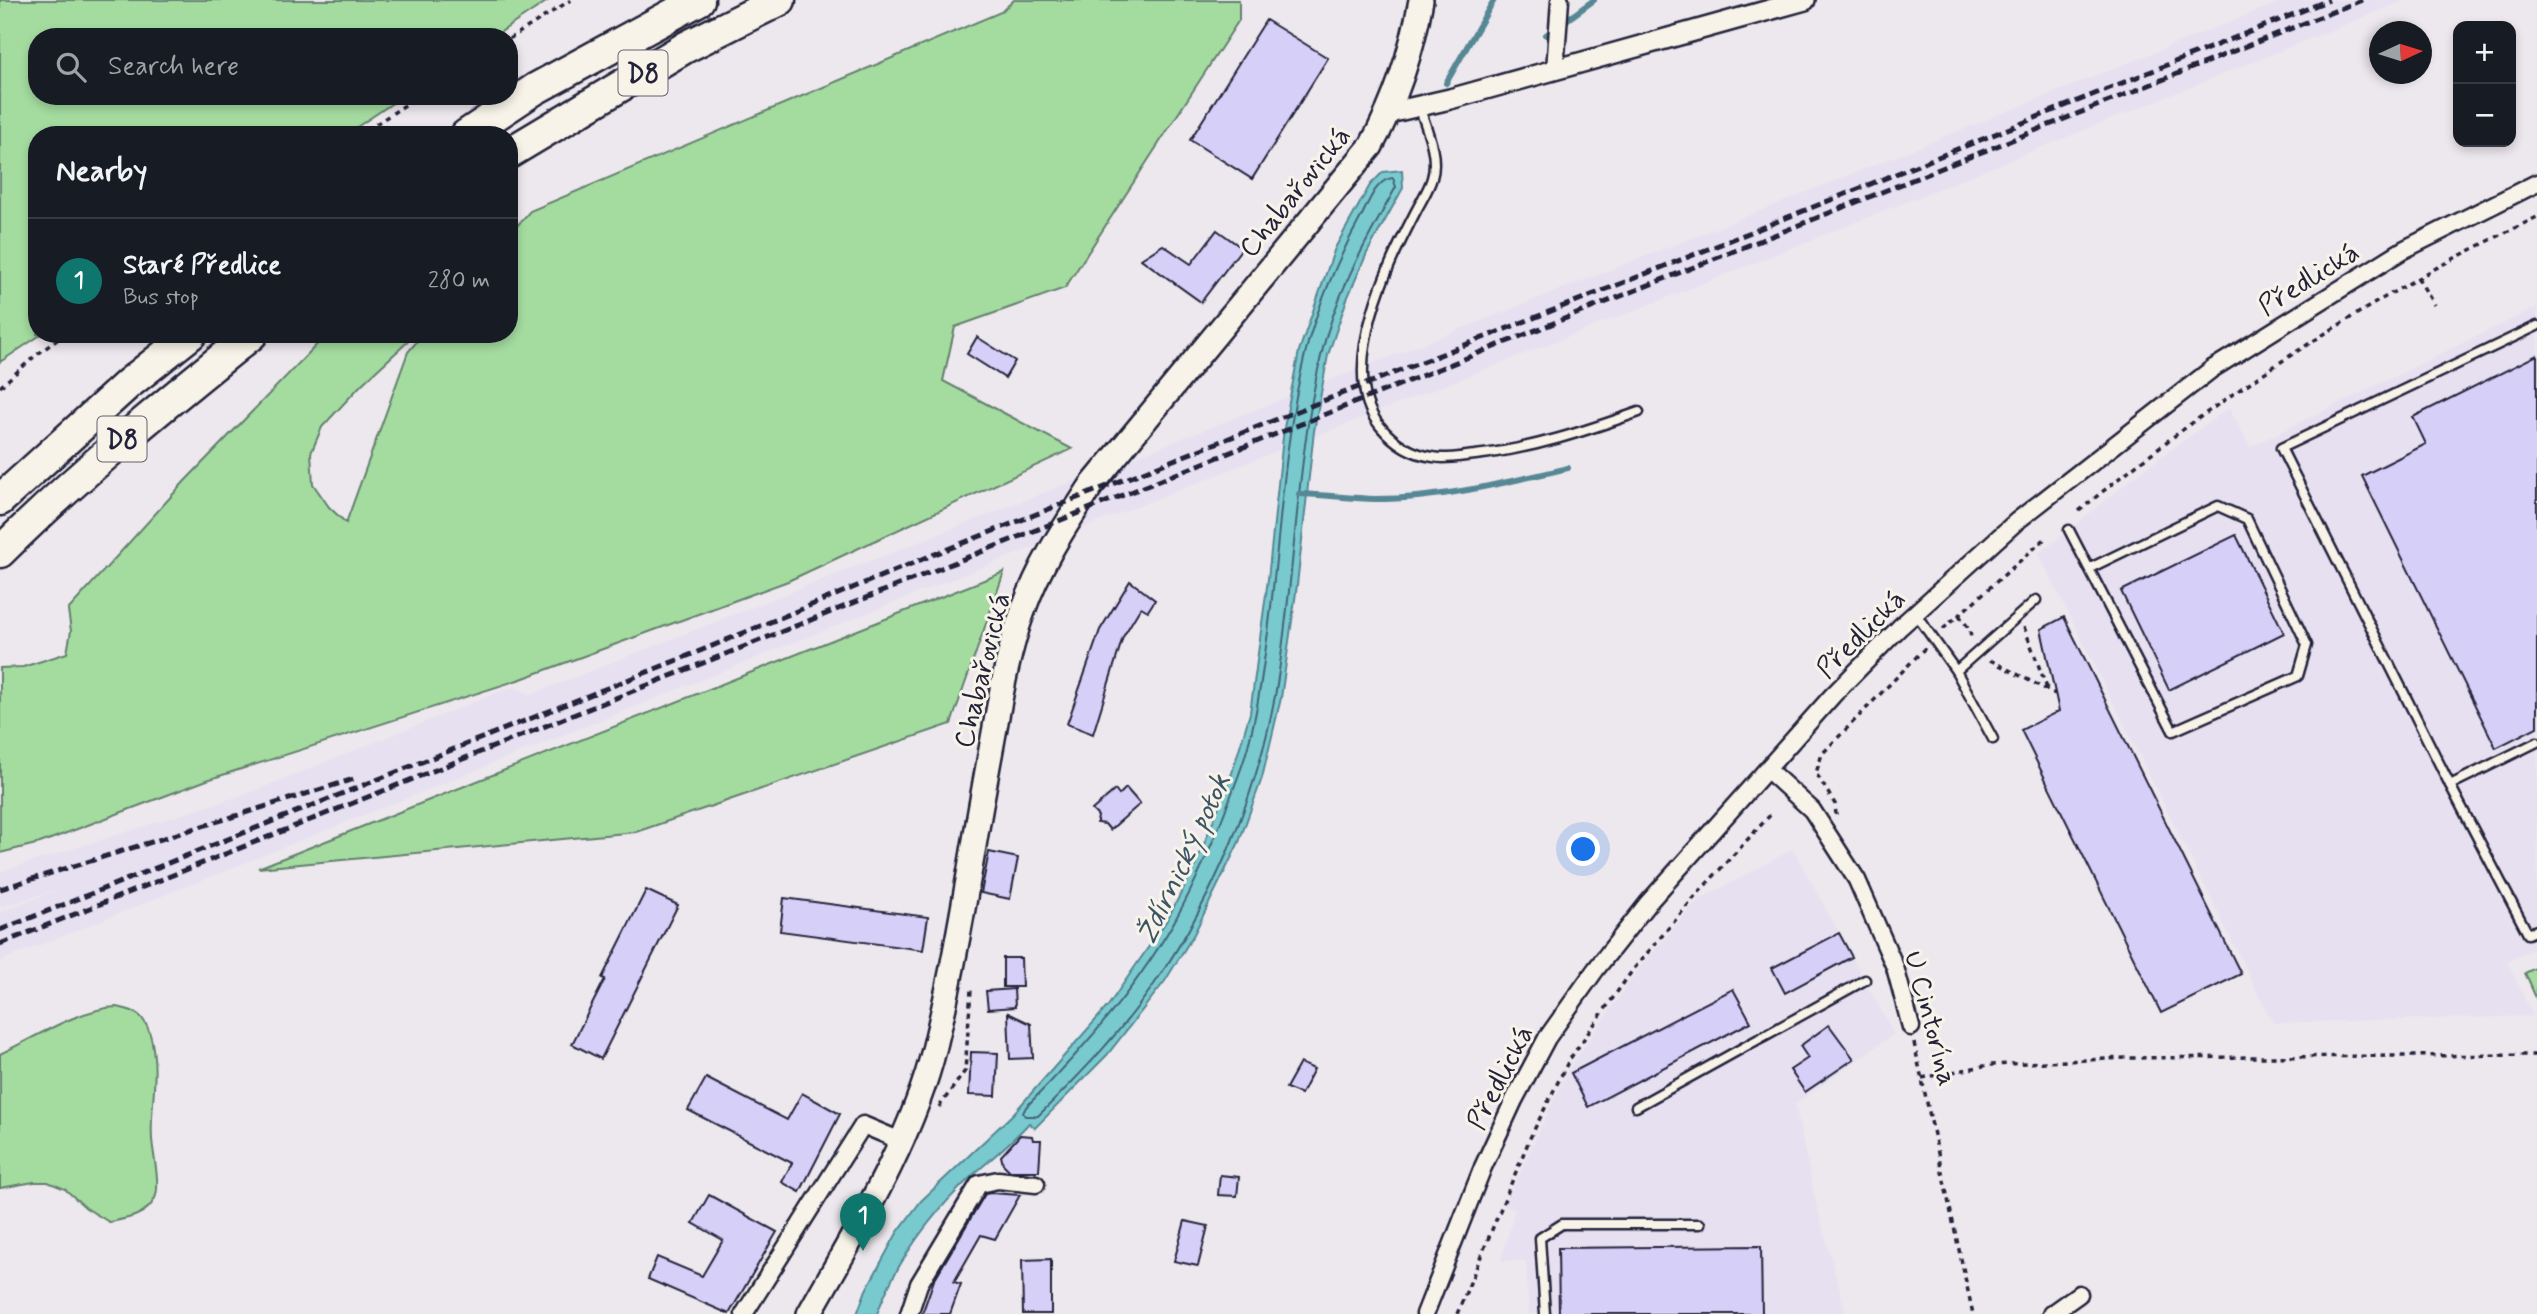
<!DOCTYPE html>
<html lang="en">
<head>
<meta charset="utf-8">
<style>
	:root { --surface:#171b24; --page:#20242c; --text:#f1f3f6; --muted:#9ea1a6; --line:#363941; --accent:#0f766e }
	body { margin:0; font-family:Mynerve,sans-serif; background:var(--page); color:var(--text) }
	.controls { position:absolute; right:21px; top:21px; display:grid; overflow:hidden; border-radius:14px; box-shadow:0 4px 10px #0003 }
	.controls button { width:63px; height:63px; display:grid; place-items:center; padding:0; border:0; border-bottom:2px solid var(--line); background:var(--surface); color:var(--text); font:35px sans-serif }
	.compass { position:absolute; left:2369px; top:21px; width:63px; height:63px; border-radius:50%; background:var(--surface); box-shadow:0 4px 10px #0003; rotate:86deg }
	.you { position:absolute; left:1584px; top:850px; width:24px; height:24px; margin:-18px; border:5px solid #fff; border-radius:50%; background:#1a73e8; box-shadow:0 0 0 10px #1a73e833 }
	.badge { display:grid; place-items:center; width:46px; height:46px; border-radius:50%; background:var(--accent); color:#fff; font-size:23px; font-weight:700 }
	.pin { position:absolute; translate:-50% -58px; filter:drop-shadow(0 2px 4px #0008) }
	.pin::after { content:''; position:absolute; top:37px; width:24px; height:21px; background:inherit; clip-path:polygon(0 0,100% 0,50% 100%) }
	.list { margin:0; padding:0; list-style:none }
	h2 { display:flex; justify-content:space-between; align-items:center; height:91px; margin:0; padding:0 28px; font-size:30px }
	h2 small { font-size:23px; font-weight:400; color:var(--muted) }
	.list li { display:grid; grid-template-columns:46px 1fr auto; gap:21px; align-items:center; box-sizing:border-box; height:126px; padding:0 28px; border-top:2px solid var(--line) }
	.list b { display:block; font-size:26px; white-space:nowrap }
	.list p { margin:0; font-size:23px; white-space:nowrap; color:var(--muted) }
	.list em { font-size:23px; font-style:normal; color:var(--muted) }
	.icon { flex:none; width:38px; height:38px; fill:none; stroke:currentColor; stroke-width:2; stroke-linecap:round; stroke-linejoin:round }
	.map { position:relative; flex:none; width:2537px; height:1314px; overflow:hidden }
	.search { position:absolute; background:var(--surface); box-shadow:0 4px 10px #0003; left:28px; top:28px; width:490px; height:77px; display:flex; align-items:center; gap:18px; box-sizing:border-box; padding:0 24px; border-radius:28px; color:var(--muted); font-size:26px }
	.panel { position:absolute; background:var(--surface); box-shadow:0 4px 10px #0003; left:28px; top:126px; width:490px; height:217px; border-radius:28px }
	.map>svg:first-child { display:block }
</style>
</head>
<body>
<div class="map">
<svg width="2537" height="1314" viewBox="0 0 2537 1314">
	<rect width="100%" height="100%" fill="#ede8ed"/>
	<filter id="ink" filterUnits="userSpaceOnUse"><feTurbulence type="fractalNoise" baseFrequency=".0143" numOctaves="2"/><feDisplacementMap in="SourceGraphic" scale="14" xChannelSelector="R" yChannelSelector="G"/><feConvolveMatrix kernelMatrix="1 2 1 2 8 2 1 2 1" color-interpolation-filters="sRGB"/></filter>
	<g filter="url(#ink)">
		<g fill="#e6e0f0">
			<polygon points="2285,0 2406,0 1727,274 940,584 0,961 0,912 56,890 0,907 0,872 249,793 512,687 532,694 1710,231"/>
			<polygon points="2537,307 2537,947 2507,962 2533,1016 2273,1023 2039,554 2134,477 2229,408 2250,447"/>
			<polygon points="1793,849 1894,1034 1795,1104 1816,1203 1846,1314 1529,1314 1526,1261 1501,1260 1515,1210 1504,1206 1568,1070 1640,967 1697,901"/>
		</g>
		<g fill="#a4dca0" stroke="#637f6e" stroke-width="2">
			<polygon points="0,0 549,0 493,37 37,37 37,96 403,96 345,135 37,135 37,334 42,334 0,362"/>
			<polygon points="1014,0 1239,0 1239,20 1065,288 955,327 943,381 1072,449 788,581 521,679 207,780 40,843 0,853 0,668 23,667 67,653 71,631 68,610 185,481 327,334 416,334 361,385 322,427 311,453 313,484 329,507 346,523 408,352 423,334 509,334 509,235 530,211 1001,12"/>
			<polygon points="1004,572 951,724 636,832 258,868"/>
			<polygon points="2537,967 2537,1000 2525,973"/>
			<path d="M 116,1007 C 127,1009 138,1011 144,1021 C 151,1031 153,1046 154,1057 C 157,1085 150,1112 152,1139 C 153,1155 161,1184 155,1198 C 147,1216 126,1219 109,1222 L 86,1208 L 65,1189 L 48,1182 L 34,1182 L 0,1188 L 0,1054 C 34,1038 79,1009 116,1007 Z"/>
		</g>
		<path fill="#78cacf" stroke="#568794" stroke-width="2" d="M 1402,170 L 1403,188 L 1367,253 L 1347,299 L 1328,355 L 1314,431 L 1297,585 L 1281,698 L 1262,778 L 1239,842 L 1194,934 L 1165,981 L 1107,1055 L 1035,1128 L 1029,1123 C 1013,1141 993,1157 974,1174 C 931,1214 897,1259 877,1314 L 857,1314 L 866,1290 L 897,1233 L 921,1201 L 1013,1114 L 1108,1006 L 1167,920 L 1196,864 L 1232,773 L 1250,713 L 1268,579 L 1284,428 L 1299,351 L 1335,248 L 1370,185 L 1383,172 Z"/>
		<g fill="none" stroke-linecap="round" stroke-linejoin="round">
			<path stroke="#446576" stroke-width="2" d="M 1393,178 L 1396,187 C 1366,241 1335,295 1321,356 C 1295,467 1295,583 1275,696 C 1257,794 1215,895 1159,977 C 1125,1028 1081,1074 1038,1116 L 1025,1116 L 1023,1113 L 1026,1107 C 1081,1052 1135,990 1174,922 C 1200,876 1220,826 1238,777 C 1256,730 1261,681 1268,632 C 1280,539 1283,445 1305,354 C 1316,310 1339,256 1361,217 C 1368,204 1376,179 1393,178 Z"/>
			<g stroke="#568794" stroke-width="6">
				<polyline points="1546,35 1594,0"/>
				<polyline points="1446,83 1494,0"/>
				<path d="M 1299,494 C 1324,495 1350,498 1375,499 C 1439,499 1505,483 1568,468"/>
			</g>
		</g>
		<g fill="#d6cff8" stroke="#22223b" stroke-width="2">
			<polygon points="1266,20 1328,58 1252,179 1190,140"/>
			<polygon points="1217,230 1242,248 1201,302 1141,259 1163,245 1191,264"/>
			<polygon points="977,337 1015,361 1005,378 967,354"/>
			<polygon points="2537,355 2537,727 2496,748 2362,476 2426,444 2413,417"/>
			<polygon points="2236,535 2284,633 2169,690 2121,591"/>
			<polygon points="1130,581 1155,600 1148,611 1141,607 1123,637 1093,734 1067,724 1100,630"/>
			<polygon points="2064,617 2241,974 2161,1013 2021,730 2059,711 2041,629"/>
			<polygon points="1126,788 1140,804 1110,830 1105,824 1097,823 1098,816 1092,810 1115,790 1119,795"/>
			<polygon points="989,852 1018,858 1010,899 981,893"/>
			<polygon points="646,890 678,905 601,1059 572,1044 605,979 602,978"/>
			<polygon points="784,898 928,917 923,950 780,931"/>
			<polygon points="1839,933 1852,957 1785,993 1772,968"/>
			<polygon points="1003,958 1021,958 1022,987 1003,987"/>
			<polygon points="1014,989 1015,1007 988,1009 986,991"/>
			<polygon points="1733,989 1751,1022 1588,1107 1571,1073"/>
			<polygon points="1008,1013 1031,1024 1033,1058 1010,1059"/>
			<polygon points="1829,1025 1854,1059 1805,1092 1790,1070 1808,1058 1800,1046"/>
			<polygon points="971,1052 998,1053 996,1096 969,1095"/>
			<polygon points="1300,1063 1314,1069 1301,1094 1286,1088"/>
			<polygon points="706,1078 787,1120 802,1093 840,1114 800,1192 782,1182 792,1163 688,1110"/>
			<polygon points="1020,1135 1032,1136 1033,1140 1041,1140 1039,1171 1010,1171 1003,1164 1001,1156"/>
			<polygon points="1220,1175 1239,1177 1237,1196 1218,1195"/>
			<polygon points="991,1193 1020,1195 995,1239 981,1235 954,1282 961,1284 950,1314 922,1314 934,1280 985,1194"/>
			<polygon points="709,1195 777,1232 729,1314 648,1279 657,1257 702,1276 723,1240 693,1223"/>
			<polygon points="1185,1221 1208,1226 1198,1266 1174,1261"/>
			<polygon points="1761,1246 1762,1314 1559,1314 1558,1248"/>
			<polygon points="1051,1259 1051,1314 1023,1314 1022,1260"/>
		</g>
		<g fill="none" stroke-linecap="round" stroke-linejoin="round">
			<defs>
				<g id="service">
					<path d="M 1419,106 C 1426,128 1439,155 1432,178 C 1429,189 1421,201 1416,211 C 1399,244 1382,278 1372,314 C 1362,348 1355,396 1380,426 C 1394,443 1411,454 1433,457 C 1446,460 1462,456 1475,455 C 1532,449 1585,431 1639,412"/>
					<polyline points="2537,326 2281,448 2450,785 2528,934 2537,930"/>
					<polyline points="2069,530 2173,731 2298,676 2307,645 2247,519 2218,506 2090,568"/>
					<polyline points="1915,613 1956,671 2036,600"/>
					<polyline points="1956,671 1993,739"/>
					<polyline points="2450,785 2537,742"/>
					<polyline points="1636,1107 1865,980"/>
					<polyline points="1545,1314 1540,1238 1562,1224 1700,1224"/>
				</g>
				<g id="minor">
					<polyline points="1555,70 1560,0"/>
					<polyline points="1768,770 1812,810 1857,880 1895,967 1911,1027"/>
					<polyline points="744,1314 863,1125 901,1141"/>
					<polyline points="909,1314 919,1284 979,1184 998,1180 1036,1184"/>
					<polyline points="1425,1314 1483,1167 1514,1100 1547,1038 1596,969 1648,903 1833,695 1900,627 2017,521 2212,369 2403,250 2537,183"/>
					<polyline points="2051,1314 2079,1294"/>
				</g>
				<polyline id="tertiary" points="1389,113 1450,99 1805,0"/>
				<path id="secondary" d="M 809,1314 C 855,1232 913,1138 935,1046 C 958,951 972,852 990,755 C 999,707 1006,657 1023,611 C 1039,565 1065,526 1091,486 L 1371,146 C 1396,100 1412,52 1421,0"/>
				<g id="motorway">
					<polyline points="466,135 535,89 699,0"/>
					<polyline points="509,153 686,47 780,0"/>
					<polyline points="0,500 128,384 191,334"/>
					<path d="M 0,552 C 79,474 165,404 252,334"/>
				</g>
			</defs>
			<use href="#service" stroke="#22223b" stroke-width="13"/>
			<use href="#minor" stroke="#22223b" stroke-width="21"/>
			<use href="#tertiary" stroke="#22223b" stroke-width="24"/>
			<use href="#secondary" stroke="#22223b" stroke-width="28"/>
			<use href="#motorway" stroke="#22223b" stroke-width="35"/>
			<g stroke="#22223b" stroke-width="3.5" stroke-dasharray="5 5" stroke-linecap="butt">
				<polyline points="509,39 571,0"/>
				<polyline points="359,135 419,96"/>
				<polyline points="2418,278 2434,305"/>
				<polyline points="0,387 35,356 65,334"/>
				<path d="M 2079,511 C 2184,423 2299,346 2418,278 C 2457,256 2497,237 2537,217"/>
				<polyline points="1959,615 1970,630 1971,639"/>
				<polyline points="2024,627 2047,688"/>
				<polyline points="1943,629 2047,537"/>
				<polyline points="1990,660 2055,694"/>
				<polyline points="1836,815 1835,804 1816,773 1822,754 1925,648"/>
				<polyline points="1914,1043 1973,1314"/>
				<polyline points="1922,1078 1989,1065 2125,1058 2537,1055"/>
				<polyline points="939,1107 965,1071 971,990"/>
				<polyline points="1457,1314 1530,1138 1569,1060 1632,971 1700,891 1773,812"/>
			</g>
			<use href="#service" stroke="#f7f3e8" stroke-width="8"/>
			<use href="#minor" stroke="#f7f3e8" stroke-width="16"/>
			<use href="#tertiary" stroke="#f7f3e8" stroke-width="19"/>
			<use href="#secondary" stroke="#f7f3e8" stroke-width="23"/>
			<use href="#motorway" stroke="#f7f3e8" stroke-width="30"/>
			<g stroke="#22223b" stroke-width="5" stroke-dasharray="10 5" stroke-linecap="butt">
				<polyline points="0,889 354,779"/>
				<polyline points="0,930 695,653 930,556 1716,246 2329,0"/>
				<polyline points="0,944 2362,0"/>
			</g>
		</g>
	</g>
	<g text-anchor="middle" stroke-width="6" stroke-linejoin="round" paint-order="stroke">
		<g fill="#f7f3e8" stroke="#62616f" stroke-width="2">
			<rect x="618.5" y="50.5" width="49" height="45" rx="5"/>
			<rect x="97.5" y="416.5" width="49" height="45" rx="5"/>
		</g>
		<g font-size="26" font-weight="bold" fill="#22223b">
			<text x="643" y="82">D8</text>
			<text x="122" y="448">D8</text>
		</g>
		<g font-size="28" fill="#22223b" stroke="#f7f3e8">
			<text transform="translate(1294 191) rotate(-51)" y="10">Chabařovická</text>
			<text transform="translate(2308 278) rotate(-32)" y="10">Předlická</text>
			<text transform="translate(1860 633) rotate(-45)" y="10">Předlická</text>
			<text transform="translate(981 670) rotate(-76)" y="10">Chabařovická</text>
			<text transform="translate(1932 1018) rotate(75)" y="10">U Cintorína</text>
			<text transform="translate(1499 1077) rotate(-63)" y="10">Předlická</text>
		</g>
		<g font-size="30" font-style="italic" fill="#3c5467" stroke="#f7f3e8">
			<text transform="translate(1183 858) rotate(-65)" y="10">Ždírnický potok</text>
		</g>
	</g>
</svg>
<div class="controls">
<button>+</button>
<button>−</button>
</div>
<svg class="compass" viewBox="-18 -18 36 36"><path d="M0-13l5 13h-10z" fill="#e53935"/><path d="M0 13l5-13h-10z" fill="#9ea1a6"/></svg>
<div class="you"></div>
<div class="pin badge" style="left:863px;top:1251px">1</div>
<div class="search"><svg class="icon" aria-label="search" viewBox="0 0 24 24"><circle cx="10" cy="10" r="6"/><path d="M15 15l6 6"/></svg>Search here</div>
<section class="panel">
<h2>Nearby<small></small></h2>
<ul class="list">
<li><span class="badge">1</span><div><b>Staré Předlice</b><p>Bus stop</p></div><em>280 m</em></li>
</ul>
</section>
</div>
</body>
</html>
